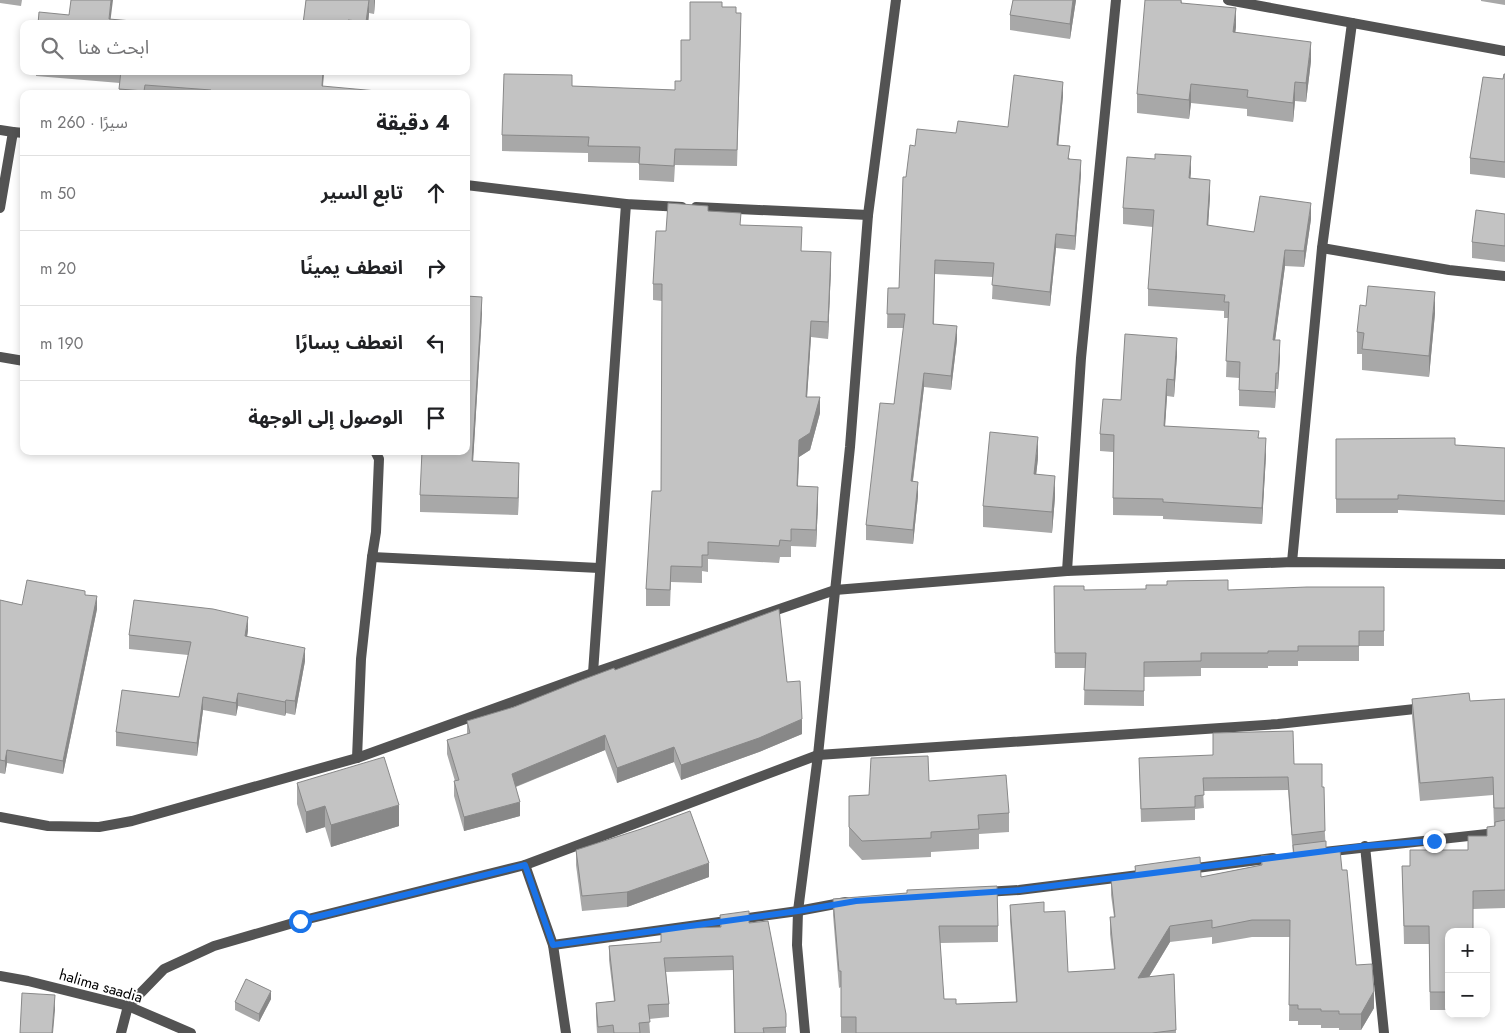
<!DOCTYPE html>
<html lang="ar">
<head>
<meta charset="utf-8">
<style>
	:root { --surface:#fff; --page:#f2f2f2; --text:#202124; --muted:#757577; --line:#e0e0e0 }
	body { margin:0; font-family:Jost,"Noto Sans Arabic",sans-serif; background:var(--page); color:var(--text); direction:rtl }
	.controls { position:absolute; right:15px; bottom:15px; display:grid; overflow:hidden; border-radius:10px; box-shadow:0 2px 8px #0003 }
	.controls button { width:45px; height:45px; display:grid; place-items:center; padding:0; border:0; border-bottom:1px solid var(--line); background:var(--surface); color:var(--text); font:25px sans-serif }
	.stop { position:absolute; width:15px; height:15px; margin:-11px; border:4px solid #1a73e8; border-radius:50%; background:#fff }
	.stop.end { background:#1a73e8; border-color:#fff; box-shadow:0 1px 5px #0008 }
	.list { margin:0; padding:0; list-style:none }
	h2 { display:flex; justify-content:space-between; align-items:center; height:65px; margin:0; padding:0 20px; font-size:21px }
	h2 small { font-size:16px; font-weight:400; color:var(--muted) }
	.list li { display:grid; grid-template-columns:32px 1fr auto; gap:15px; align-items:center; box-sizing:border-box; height:75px; padding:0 20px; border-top:1px solid var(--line) }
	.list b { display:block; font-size:19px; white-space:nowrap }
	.list em { font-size:16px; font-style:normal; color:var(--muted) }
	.icon { flex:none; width:28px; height:28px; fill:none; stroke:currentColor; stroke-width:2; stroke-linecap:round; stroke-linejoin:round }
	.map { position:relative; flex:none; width:1505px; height:1033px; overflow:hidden; direction:ltr }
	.search { position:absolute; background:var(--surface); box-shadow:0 2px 8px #0003; left:20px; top:20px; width:450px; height:55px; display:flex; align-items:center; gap:12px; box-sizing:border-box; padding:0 18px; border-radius:10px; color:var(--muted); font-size:19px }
	.panel { position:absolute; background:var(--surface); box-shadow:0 2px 8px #0003; left:20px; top:90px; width:450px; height:365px; border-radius:10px; direction:rtl }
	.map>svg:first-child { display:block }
</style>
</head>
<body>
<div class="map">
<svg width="1505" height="1033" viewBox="0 0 1505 1033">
	<rect width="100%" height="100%" fill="#fff"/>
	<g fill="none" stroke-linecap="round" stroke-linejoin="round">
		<g stroke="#535353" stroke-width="10">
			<polyline points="1228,0 1505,51"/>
			<polyline points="0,130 13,132"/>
			<polyline points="466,185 626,204 682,207"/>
			<polyline points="696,207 868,215"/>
			<polyline points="0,208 13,132 24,133"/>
			<polyline points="1322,248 1449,270 1505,276"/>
			<polyline points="0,357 24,361"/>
			<polyline points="372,557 599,568"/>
			<polyline points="1292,562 1322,248 1352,23"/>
			<polyline points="1067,571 1081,358 1116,0"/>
			<polyline points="593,673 626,204"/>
			<polyline points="357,758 361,659 372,557 376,532 379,459 375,451"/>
			<polyline points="0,817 48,826 99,827 132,821 357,758 593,673 835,590 1067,571 1292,562 1505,564"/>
			<polyline points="1365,846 1384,1033"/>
			<polyline points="1315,853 1505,832"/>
			<polyline points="525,865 553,945 566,1033"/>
			<polyline points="1189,869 1273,858"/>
			<polyline points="985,892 1019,890 1147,874"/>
			<polyline points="553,945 798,911 846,902"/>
			<polyline points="0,976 28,981 128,1006 191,1033"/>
			<polyline points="121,1033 128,1006 164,969 214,946 300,921 525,865 818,755 1278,724 1424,708"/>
			<polyline points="805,1033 797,945 798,911 818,755 850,447 868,215 896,0"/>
		</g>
	</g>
	<g fill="#a8a8a8">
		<polygon points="0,0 22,0 21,6 0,3"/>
		<polygon points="306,0 375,0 374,14 369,13 368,24 303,24"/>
		<polygon points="1013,0 1076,0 1070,39 1010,30 1010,15"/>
		<polygon points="1182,0 1182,3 1236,27 1235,32 1311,61 1306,102 1295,101 1293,122 1247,116 1247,109 1191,103 1189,119 1137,113 1137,94"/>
		<polygon points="1481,0 1505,0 1505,5 1481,1"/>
		<polygon points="722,7 736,13 741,29 737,166 675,165 674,182 639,180 639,163 588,162 588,153 502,151 502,135 572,86 675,90 681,81 690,40"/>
		<polygon points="36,71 324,71 323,87 377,94 119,94 120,83 36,76"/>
		<polygon points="1505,74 1505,178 1470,174 1470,158"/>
		<polygon points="1063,96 1058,145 1070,159 1081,174 1075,250 1056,248 1050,306 992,299 993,277 935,274 934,324 957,340 951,390 924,387 913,481 918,496 913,544 866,540 866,525 894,404 904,328 887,328 888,288 899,288 906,177 915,146 1008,127"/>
		<polygon points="1191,172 1190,178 1210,196 1208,226 1254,232 1311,219 1304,267 1285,266 1275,340 1280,356 1278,389 1276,389 1275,408 1239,406 1239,378 1226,377 1228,318 1224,318 1224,311 1148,306 1148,289 1153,227 1123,224 1123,208"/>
		<polygon points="708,211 802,251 831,268 828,339 811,337 807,397 820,413 810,450 799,457 798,486 818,504 816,547 791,546 791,557 780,557 779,563 708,559 708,572 702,571 702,583 671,582 670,606 646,606 646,589 661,491 662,301 653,300 653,284 666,231"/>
		<polygon points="1505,214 1505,262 1472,258 1472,242"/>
		<polygon points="1435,313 1429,377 1362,370 1362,354 1357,354 1357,332"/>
		<polygon points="482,314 473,461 519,480 518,515 420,512 420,495 466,451"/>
		<polygon points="1177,355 1174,397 1167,396 1165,426 1259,438 1266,455 1262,524 1163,519 1163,516 1113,515 1113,452 1100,451 1100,434 1121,400"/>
		<polygon points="1336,439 1505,448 1505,515 1398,510 1398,513 1336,513"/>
		<polygon points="1038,458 1036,474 1055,497 1052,533 983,527 983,506"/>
		<polygon points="1054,586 1084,590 1228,590 1384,587 1384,646 1359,646 1359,661 1298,661 1298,666 1268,666 1268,668 1201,668 1201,676 1144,677 1144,706 1084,705 1085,668 1055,668"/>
		<polygon points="85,595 97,609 63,774 7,763 5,774 0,773 0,600 22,605"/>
		<polygon points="248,630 247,637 305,661 295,715 286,713 285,716 238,706 236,716 203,710 197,756 116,746 116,732 179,697 188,655 129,649 129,635"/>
		<polygon points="615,670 787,682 802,734 759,752 681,780 674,762 617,783 605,750 516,787 520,816 464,831 454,796 454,781 455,781 447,754 447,740 467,734 467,721 514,707"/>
		<polygon points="1412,699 1470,701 1505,699 1505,908 1473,909 1449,932 1449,1010 1430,1010 1429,944 1404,944 1402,866 1410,866 1468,850 1487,836 1494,826 1493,795 1420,801 1412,717"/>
		<polygon points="1139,758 1294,764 1322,787 1326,851 1342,870 1356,965 1374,1008 1361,1030 1339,1030 1339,1028 1321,1028 1321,1025 1298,1025 1298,1021 1289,1021 1290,937 1252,937 1212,944 1212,937 1170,942 1149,977 1174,974 1176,1033 841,1033 841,987 839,988 833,915 833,899 907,893 907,890 998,926 998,942 940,943 944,999 956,1004 1016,1002 1010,921 1010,905 1044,912 1068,972 1114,969 1110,934 1110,917 1114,917 1111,895 1111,879 1135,876 1135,866 1201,877 1261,865 1261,856 1293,855 1288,790 1203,791 1204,808 1195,809 1195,820 1141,822"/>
		<polygon points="929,781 1009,813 1009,832 979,834 979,849 931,852 931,857 862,860 849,846 849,796 869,795"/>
		<polygon points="297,783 399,826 331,847 325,827 306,833 297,804"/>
		<polygon points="576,850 709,877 627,907 582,911 576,865"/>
		<polygon points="720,915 749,923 786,1014 786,1033 734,1033 733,970 666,972 669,1004 669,1017 649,1019 650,1033 597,1033 596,1016 596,1003 614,1001 609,960 609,946 661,942 661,929 720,927"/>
		<polygon points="271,999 259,1022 235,1010 235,1002"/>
	</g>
	<g fill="#888">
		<polygon points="111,0 113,0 110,24 109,19"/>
		<polygon points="369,0 369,13 368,24 366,24"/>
		<polygon points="374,0 375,0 374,14"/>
		<polygon points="1073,0 1076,0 1070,39 1070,24"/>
		<polygon points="1236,8 1236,27 1233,51 1233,32"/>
		<polygon points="1311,42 1311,61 1306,102 1306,83"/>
		<polygon points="323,71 324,71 322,94"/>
		<polygon points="1063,82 1063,96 1057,159 1057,145"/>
		<polygon points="1295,82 1295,101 1293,122 1293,103"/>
		<polygon points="1191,84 1191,103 1189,119 1189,100"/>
		<polygon points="1191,156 1191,172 1189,194 1189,178"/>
		<polygon points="1081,160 1081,174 1075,250 1075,236"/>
		<polygon points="1210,180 1210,196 1207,242 1207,225"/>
		<polygon points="1311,203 1311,219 1304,267 1304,251"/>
		<polygon points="1056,234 1056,248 1050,306 1050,292"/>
		<polygon points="1285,250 1285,266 1273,356 1273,340"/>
		<polygon points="831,252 831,268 828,339 828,322"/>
		<polygon points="1435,292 1435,313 1429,377 1429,356"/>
		<polygon points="482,297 482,314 472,478 472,461"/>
		<polygon points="811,321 811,337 806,413 806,397"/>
		<polygon points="957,326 957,340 951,390 951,376"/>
		<polygon points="1177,338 1177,355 1174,397 1174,380"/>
		<polygon points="1280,340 1280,356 1278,389 1278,373"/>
		<polygon points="924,373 924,387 911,495 911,481"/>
		<polygon points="1276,373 1276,389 1275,408 1275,392"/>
		<polygon points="1167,379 1167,396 1164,443 1164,426"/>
		<polygon points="820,397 820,413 810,450 799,457 797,503 797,486 799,440"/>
		<polygon points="1038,437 1038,458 1034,495 1034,474"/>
		<polygon points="1266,438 1266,455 1262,524 1262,508"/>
		<polygon points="519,463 519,480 518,515 518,498"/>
		<polygon points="1055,476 1055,497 1052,533 1052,512"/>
		<polygon points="918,482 918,496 913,544 913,530"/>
		<polygon points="818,487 818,504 816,547 816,530"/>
		<polygon points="97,596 97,609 63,774 63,761"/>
		<polygon points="248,617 248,630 245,650 245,636"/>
		<polygon points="305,648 305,661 295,715 295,701"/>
		<polygon points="238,693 238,706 236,716 236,703"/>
		<polygon points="203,697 203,710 197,756 197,743"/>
		<polygon points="286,700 286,713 285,716 285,702"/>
		<polygon points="802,719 802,734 759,752 681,780 681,765"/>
		<polygon points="605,735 605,750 512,788 512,774"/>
		<polygon points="674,747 674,762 617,783 617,768"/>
		<polygon points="7,750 7,763 5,774 5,761"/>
		<polygon points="520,802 520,816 464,831 464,817"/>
		<polygon points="399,805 399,826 331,847 331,825"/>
		<polygon points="325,806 325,827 306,833 306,812"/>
		<polygon points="709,863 709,877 627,907 627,892"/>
		<polygon points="1170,926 1170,942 1138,995 1138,978"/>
		<polygon points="271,991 271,999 259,1022 259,1014"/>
		<polygon points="1374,991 1374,1008 1361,1030 1361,1014"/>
		<polygon points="55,995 55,1010 53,1033 52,1033"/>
	</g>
	<g fill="#c3c3c3" stroke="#888">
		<polygon points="71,0 111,0 109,19 167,24 38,24 39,12 69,15"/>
		<polygon points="306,0 369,0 366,22 348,20 347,24 303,24"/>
		<polygon points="1013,0 1073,0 1070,24 1010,15"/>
		<polygon points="1145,0 1181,0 1181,3 1236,8 1233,32 1311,42 1306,83 1295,82 1293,103 1247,97 1248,90 1191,84 1189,100 1137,94"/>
		<polygon points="690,2 722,2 722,7 736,7 736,13 741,13 737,150 675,149 674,166 639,164 640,147 588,146 589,137 502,135 504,74 572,75 572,86 675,90 675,81 681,81 681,40 690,40"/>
		<polygon points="121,71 323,71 322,86 377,91 377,94 210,94 211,90 145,85 144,91 119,89"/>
		<polygon points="1504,74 1505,74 1505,162 1470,158 1483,77 1503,79"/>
		<polygon points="1014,75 1063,82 1057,145 1070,146 1068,159 1081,160 1075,236 1056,234 1050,292 992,285 994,263 935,260 933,324 957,326 951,376 924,373 911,481 918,482 913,530 866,525 880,403 894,404 905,314 887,314 888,288 899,288 903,177 906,177 910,145 915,146 917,129 956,133 958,121 1008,127"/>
		<polygon points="1155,154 1191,156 1189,178 1210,180 1207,225 1254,232 1260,196 1311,203 1304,251 1285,250 1273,340 1280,340 1278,373 1276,373 1275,392 1239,390 1240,362 1226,361 1229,302 1224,302 1225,295 1148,289 1154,210 1123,208 1127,157 1155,159"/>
		<polygon points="668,203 708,206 708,211 741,213 740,225 802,227 801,251 831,252 828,322 811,321 806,397 820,397 810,433 799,440 797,486 818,487 816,530 791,529 791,541 780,540 779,546 708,542 708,555 702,555 702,567 671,566 670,590 646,589 652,491 661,491 662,284 653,284 656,231 666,231"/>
		<polygon points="1476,210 1505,214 1505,246 1472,242"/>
		<polygon points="1368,286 1435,292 1429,356 1362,349 1364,333 1357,332 1360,305 1366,306"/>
		<polygon points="466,296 482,297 472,461 519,463 518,498 420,495 422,451 466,451"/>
		<polygon points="1125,334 1177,338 1174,380 1167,379 1164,426 1259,431 1258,438 1266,438 1262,508 1163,502 1163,499 1113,498 1114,435 1100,434 1103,399 1121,400"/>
		<polygon points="990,432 1038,437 1034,474 1055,476 1052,512 983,506"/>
		<polygon points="1455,438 1455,445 1505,448 1505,501 1398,495 1398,499 1336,499 1336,439"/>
		<polygon points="27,580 85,591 85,595 97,596 63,761 7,750 5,761 0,760 0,600 22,605"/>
		<polygon points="1228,580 1228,590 1307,587 1384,587 1384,631 1359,631 1359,646 1298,646 1298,651 1268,651 1268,653 1201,653 1201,661 1144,662 1144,691 1084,690 1086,653 1055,653 1054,586 1084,586 1084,590 1146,589 1146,585 1167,585 1167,581"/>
		<polygon points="134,600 213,609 248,617 245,636 305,648 295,701 286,700 285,702 238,693 236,703 203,697 197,743 116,732 122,690 179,697 191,642 129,635"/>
		<polygon points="779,609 787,682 800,681 802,719 759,738 681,765 674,747 617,768 605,735 512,774 520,802 464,817 454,781 459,780 447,740 470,733 467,721 514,707 579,681 614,668 615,670"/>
		<polygon points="1469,693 1470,701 1505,699 1505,808 1494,808 1493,777 1420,783 1412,699"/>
		<polygon points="1293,731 1294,764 1322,764 1322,787 1324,787 1325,831 1292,835 1288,777 1203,778 1204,795 1195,796 1195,807 1141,809 1139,758 1213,755 1213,733"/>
		<polygon points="928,756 929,781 1006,775 1009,813 978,815 979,829 931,832 931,838 862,841 849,827 849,796 869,795 871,758"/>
		<polygon points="384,757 399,805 331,825 325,806 306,812 297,783"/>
		<polygon points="690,811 709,863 627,892 582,896 576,850 641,829"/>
		<polygon points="1505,820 1505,890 1473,891 1473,932 1449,932 1449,992 1430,992 1429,926 1404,926 1402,866 1410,866 1410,850 1468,850 1468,836 1487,836 1487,827 1495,826 1495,822"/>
		<polygon points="1326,841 1326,851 1340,850 1342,870 1347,870 1356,965 1372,964 1374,991 1361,1014 1339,1014 1339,1011 1321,1011 1321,1009 1298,1009 1298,1005 1289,1005 1290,920 1252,920 1212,928 1212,920 1170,926 1138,978 1174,974 1176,1030 1152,1033 856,1033 856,1017 841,1017 841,971 839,971 833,899 907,893 907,890 997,886 998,926 939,926 944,999 956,999 956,1004 1017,1002 1010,905 1044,902 1044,912 1065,911 1068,972 1115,969 1110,917 1115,917 1111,879 1136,876 1135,866 1200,857 1201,877 1262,865 1261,856 1294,854 1293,845"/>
		<polygon points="749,911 749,923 768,921 786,1014 786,1027 763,1028 764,1033 735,1033 733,956 664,958 669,1004 648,1005 650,1022 639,1023 640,1033 614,1033 613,1025 598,1027 596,1003 615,1001 609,946 661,942 661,929 721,927 720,915"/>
		<polygon points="246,979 271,991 259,1014 235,1002"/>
		<polygon points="22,993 55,995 52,1033 20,1033"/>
	</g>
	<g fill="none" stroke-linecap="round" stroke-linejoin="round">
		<polyline stroke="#1a73e8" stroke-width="6" points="300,921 525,865 553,945 798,911 856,901 1020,890 1365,846 1434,841"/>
	</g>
	<g text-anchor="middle" stroke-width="4" stroke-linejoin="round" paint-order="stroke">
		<g font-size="15" fill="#000" stroke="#fff">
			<text transform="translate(101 986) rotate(16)" y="5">halima saadia</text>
		</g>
	</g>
</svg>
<div class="controls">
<button>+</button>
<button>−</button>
</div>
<div class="stop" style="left:300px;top:921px"></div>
<div class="stop end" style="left:1434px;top:841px"></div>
<div class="search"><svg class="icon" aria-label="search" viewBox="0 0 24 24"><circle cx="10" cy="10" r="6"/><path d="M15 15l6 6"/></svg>ابحث هنا</div>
<section class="panel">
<h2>4 دقيقة<small>سيرًا · 260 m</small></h2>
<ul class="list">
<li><svg class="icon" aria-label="ahead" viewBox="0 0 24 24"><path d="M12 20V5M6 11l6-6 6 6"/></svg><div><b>تابع السير</b></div><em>50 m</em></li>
<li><svg class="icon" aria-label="right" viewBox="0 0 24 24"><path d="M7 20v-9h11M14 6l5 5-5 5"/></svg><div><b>انعطف يمينًا</b></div><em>20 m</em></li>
<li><svg class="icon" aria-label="left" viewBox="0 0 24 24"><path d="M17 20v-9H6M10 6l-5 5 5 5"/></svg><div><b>انعطف يسارًا</b></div><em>190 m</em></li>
<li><svg class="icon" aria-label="arrive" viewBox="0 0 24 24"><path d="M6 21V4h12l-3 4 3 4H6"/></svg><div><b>الوصول إلى الوجهة</b></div></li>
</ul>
</section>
</div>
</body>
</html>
